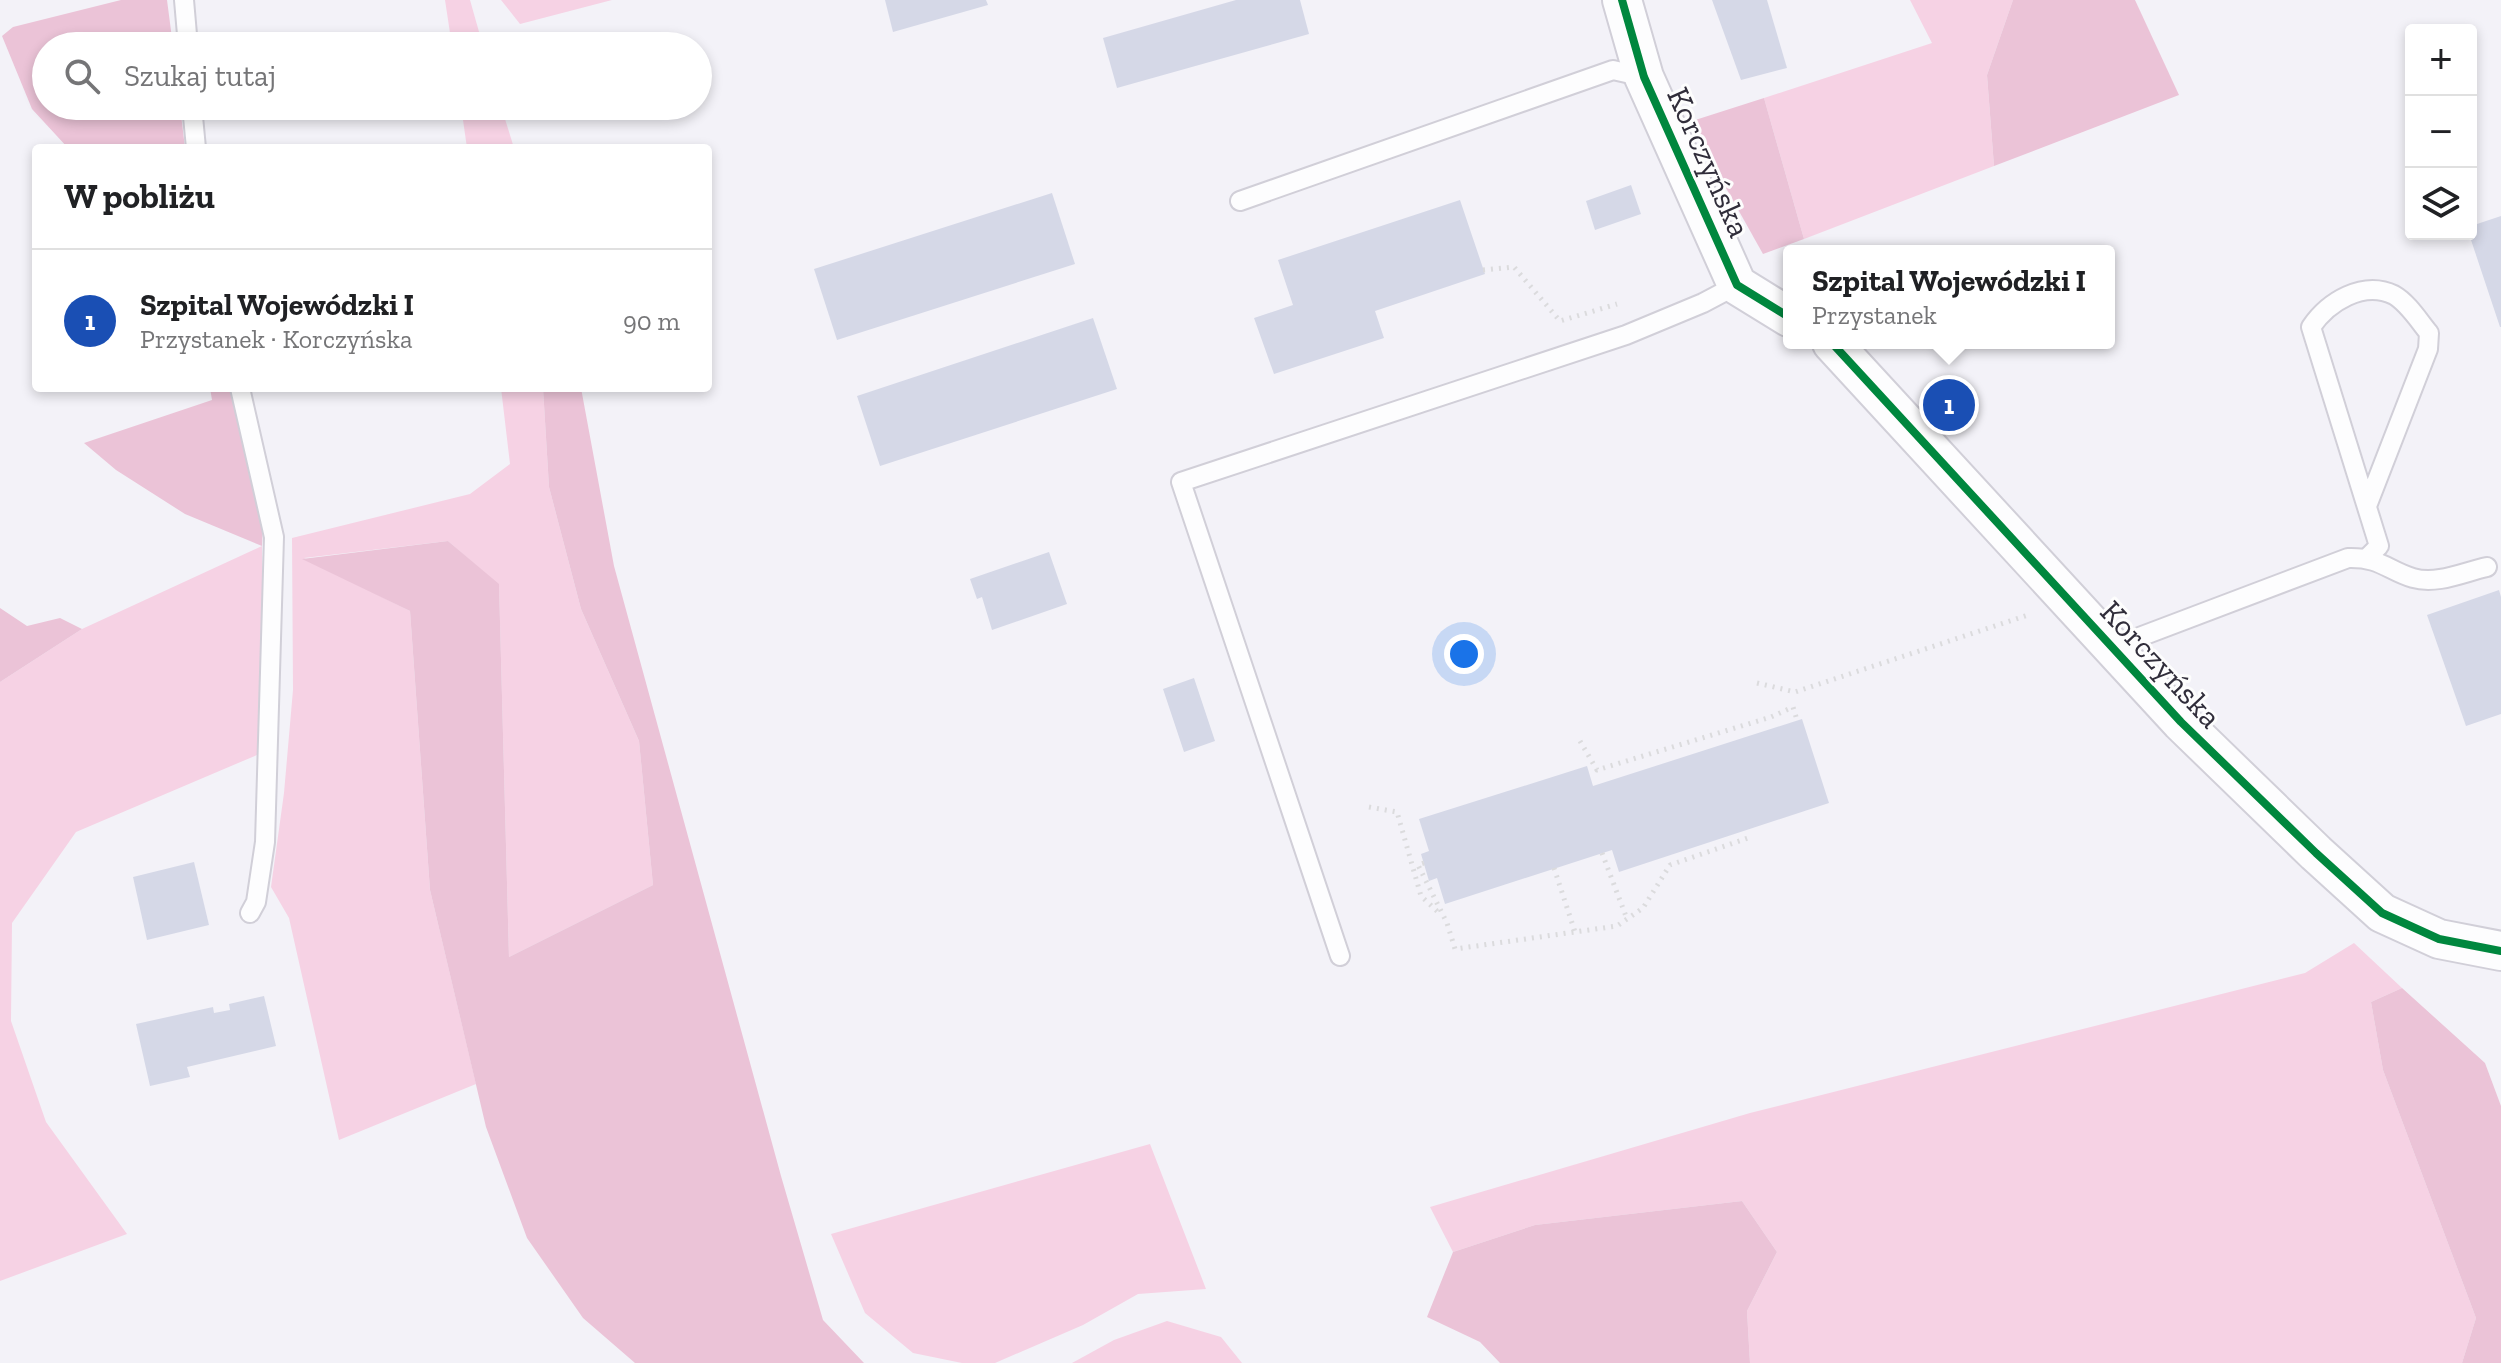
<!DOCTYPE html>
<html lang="pl">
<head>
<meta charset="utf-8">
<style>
	:root { --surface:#fff; --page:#f6f6f6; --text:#202124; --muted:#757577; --line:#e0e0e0; --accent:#ea580c }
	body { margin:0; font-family:"Zilla Slab",serif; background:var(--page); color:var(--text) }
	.controls { position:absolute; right:24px; top:24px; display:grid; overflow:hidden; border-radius:8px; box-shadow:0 4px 12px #0003 }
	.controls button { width:72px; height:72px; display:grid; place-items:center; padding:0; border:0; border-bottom:2px solid var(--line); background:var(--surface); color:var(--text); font:40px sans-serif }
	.you { position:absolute; left:1464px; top:654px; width:28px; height:28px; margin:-20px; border:6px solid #fff; border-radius:50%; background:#1a73e8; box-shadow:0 0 0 12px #1a73e833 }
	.badge { display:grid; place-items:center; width:52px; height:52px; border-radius:50%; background:var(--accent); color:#fff; font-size:26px; font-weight:700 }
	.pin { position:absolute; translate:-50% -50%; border:4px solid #fff; box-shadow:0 2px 8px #0006 }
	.popup { position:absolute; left:1783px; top:245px; width:332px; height:104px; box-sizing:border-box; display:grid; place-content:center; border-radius:8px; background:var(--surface); filter:drop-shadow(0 2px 6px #0005); font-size:26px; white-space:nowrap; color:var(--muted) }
	.popup b { font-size:30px; color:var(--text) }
	.popup::after { content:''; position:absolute; left:50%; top:100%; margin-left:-16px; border:16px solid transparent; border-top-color:var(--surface) }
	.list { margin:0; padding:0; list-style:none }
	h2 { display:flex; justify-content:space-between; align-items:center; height:104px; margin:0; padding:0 32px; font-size:34px }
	h2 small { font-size:26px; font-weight:400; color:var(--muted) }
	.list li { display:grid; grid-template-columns:52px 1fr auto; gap:24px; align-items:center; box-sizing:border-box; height:144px; padding:0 32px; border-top:2px solid var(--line) }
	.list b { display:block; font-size:30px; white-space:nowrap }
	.list p { margin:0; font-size:26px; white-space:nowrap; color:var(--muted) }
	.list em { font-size:26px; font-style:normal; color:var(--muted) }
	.icon { flex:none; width:44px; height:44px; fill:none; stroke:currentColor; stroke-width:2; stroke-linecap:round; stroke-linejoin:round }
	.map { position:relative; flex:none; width:2501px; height:1363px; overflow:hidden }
	.search { position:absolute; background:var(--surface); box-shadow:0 4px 12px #0003; left:32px; top:32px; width:680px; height:88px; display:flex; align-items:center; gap:20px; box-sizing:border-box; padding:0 28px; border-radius:44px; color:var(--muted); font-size:30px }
	.panel { position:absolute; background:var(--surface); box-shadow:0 4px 12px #0003; left:32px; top:144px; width:680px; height:248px; border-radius:8px }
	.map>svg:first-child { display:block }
</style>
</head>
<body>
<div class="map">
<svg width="2501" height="1363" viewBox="0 0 2501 1363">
	<rect width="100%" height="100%" fill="#f3f2f8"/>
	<g fill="#f6d2e4">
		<polygon points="445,0 470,0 483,46 452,46"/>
		<polygon points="501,0 612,0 520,24"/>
		<polygon points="1910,0 2013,0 1987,75 1994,166 1804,239 1764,98 1932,43"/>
		<polygon points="461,106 501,106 514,148 467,148"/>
		<polygon points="501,388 543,388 549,487 581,609 639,741 653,885 509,957 499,585 448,541 304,558 410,611 430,890 476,1084 339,1140 289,918 271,887 284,793 293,690 292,538 470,494 510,464"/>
		<polygon points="262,546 264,752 76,832 12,923 11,1021 46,1122 127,1234 0,1281 0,682 82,629"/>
		<polygon points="2354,943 2402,988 2371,1002 2383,1070 2476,1318 2462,1363 1750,1363 1747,1311 1777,1252 1742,1201 1535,1225 1453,1252 1430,1207 1750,1113 2305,973"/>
		<polygon points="1150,1144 1206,1289 1138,1294 1083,1325 995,1363 962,1363 913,1353 865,1313 831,1234"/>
		<polygon points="1167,1321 1221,1337 1242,1363 1072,1363 1114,1340"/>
	</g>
	<g fill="#ebc3d7">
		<polygon points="121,0 167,0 173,46 46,46 46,106 180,106 185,148 68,148 32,109 2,36 13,27"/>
		<polygon points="2013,0 2135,0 2179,95 1994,166 1987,75"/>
		<polygon points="1764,98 1804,239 1763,254 1689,122"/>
		<polygon points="210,388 233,388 263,525 262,546 185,514 116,470 84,443 212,400"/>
		<polygon points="543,388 581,388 614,566 781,1176 823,1320 864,1363 635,1363 583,1318 527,1238 486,1127 430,890 410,611 302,559 448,541 499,584 509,957 653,885 639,741 581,609 549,487"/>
		<polygon points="0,608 27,626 60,618 82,629 0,682"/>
		<polygon points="2402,988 2485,1063 2501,1106 2501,1363 2462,1363 2476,1318 2383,1070 2371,1002"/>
		<polygon points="1742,1201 1777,1252 1747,1311 1750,1363 1500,1363 1480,1342 1427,1317 1453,1252 1535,1225"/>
	</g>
	<g fill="#d5d8e7">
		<polygon points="885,0 986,0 988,5 893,32"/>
		<polygon points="1236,0 1300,0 1309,34 1117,88 1103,38"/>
		<polygon points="1712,0 1767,0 1787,68 1741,80"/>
		<polygon points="1631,185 1641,214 1595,230 1586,201"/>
		<polygon points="1052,193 1075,264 837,340 814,269"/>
		<polygon points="1460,200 1485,274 1375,311 1384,338 1274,374 1254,318 1293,305 1278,260"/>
		<polygon points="2501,216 2501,327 2500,327 2469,234 2471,226"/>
		<polygon points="1093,318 1117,389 880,466 857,396"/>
		<polygon points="1049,552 1067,604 992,630 982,597 977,599 970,579"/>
		<polygon points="2499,590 2501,597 2501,714 2466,726 2427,615"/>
		<polygon points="1194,678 1215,741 1184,752 1163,689"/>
		<polygon points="1802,719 1829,803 1619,872 1612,850 1445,904 1437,878 1429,881 1421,854 1429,851 1419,819 1587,766 1593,786"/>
		<polygon points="194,862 209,925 147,940 133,877"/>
		<polygon points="264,996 276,1046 187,1067 190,1077 150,1086 136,1024 213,1007 214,1013 230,1010 229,1004"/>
	</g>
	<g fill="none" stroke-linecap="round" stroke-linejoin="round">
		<defs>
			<g id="service">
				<polyline points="184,0 188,46"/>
				<polyline points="192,106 196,148"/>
				<polyline points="1240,201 1613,70 1644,77"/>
				<polyline points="240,388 274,537 265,842 256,902 250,913"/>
				<path d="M 2367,558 L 2379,546 L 2311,327 C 2328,302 2363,280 2394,295 C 2408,303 2419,321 2429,333 L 2428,349 L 2367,506"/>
				<path d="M 2113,647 L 2348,558 C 2380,557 2387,570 2413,578 C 2437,585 2464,572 2487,567"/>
				<polyline points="1340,956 1181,482 1626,335 1703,303 1737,285"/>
			</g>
			<g id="minor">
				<polyline points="1622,0 1644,77 1737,285 1789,317"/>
				<polyline points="1832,343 2181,722 2316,853 2382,913 2439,939 2501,951"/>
			</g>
		</defs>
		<use href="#service" stroke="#d1cfd8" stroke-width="22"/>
		<use href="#minor" stroke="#d1cfd8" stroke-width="42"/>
		<g stroke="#dbdbdd" stroke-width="5" stroke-dasharray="2 6" stroke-linecap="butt">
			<polyline points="1483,270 1514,267 1560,321 1617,304"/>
			<polyline points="1757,683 1795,692 2031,614"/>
			<polyline points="1580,741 1597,770 1771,717 1793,707 1797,720"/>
			<polyline points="1369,807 1397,812 1421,896 1440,914"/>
			<polyline points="1602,853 1627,919"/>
			<polyline points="1424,863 1418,865 1447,923 1455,949 1617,926 1643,908 1670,865 1748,838"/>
			<polyline points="1554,868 1575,932"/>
		</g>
		<use href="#service" stroke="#fdfdfe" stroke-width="18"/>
		<use href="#minor" stroke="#fdfdfe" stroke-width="38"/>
		<defs>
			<g id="cycleway">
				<polyline points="1622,0 1644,77 1737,285 1789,317"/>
				<polyline points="1832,343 2181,722 2316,853 2382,913 2439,939 2501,951"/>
			</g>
		</defs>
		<use href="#cycleway" stroke="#fdfdfd" stroke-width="13"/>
		<use href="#cycleway" stroke="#00873e" stroke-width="8"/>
	</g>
	<g text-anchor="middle" stroke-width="6" stroke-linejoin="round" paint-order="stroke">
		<g font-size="32" fill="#302d3a" stroke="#fdfdfd">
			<text transform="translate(1709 162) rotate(66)" y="11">Korczyńska</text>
			<text transform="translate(2161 664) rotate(47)" y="11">Korczyńska</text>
		</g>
	</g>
</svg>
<div class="controls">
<button>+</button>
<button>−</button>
<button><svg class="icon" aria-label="layers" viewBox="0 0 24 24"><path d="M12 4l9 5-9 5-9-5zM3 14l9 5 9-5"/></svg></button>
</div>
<div class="you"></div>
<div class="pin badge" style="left:1949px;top:405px;background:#1a4fb4">1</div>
<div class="popup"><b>Szpital Wojewódzki I</b>Przystanek</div>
<div class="search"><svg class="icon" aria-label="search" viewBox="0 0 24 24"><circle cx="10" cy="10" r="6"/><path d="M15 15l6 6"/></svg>Szukaj tutaj</div>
<section class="panel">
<h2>W pobliżu<small></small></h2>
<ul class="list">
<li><span class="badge" style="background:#1a4fb4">1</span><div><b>Szpital Wojewódzki I</b><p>Przystanek · Korczyńska</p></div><em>90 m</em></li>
</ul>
</section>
</div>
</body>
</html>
